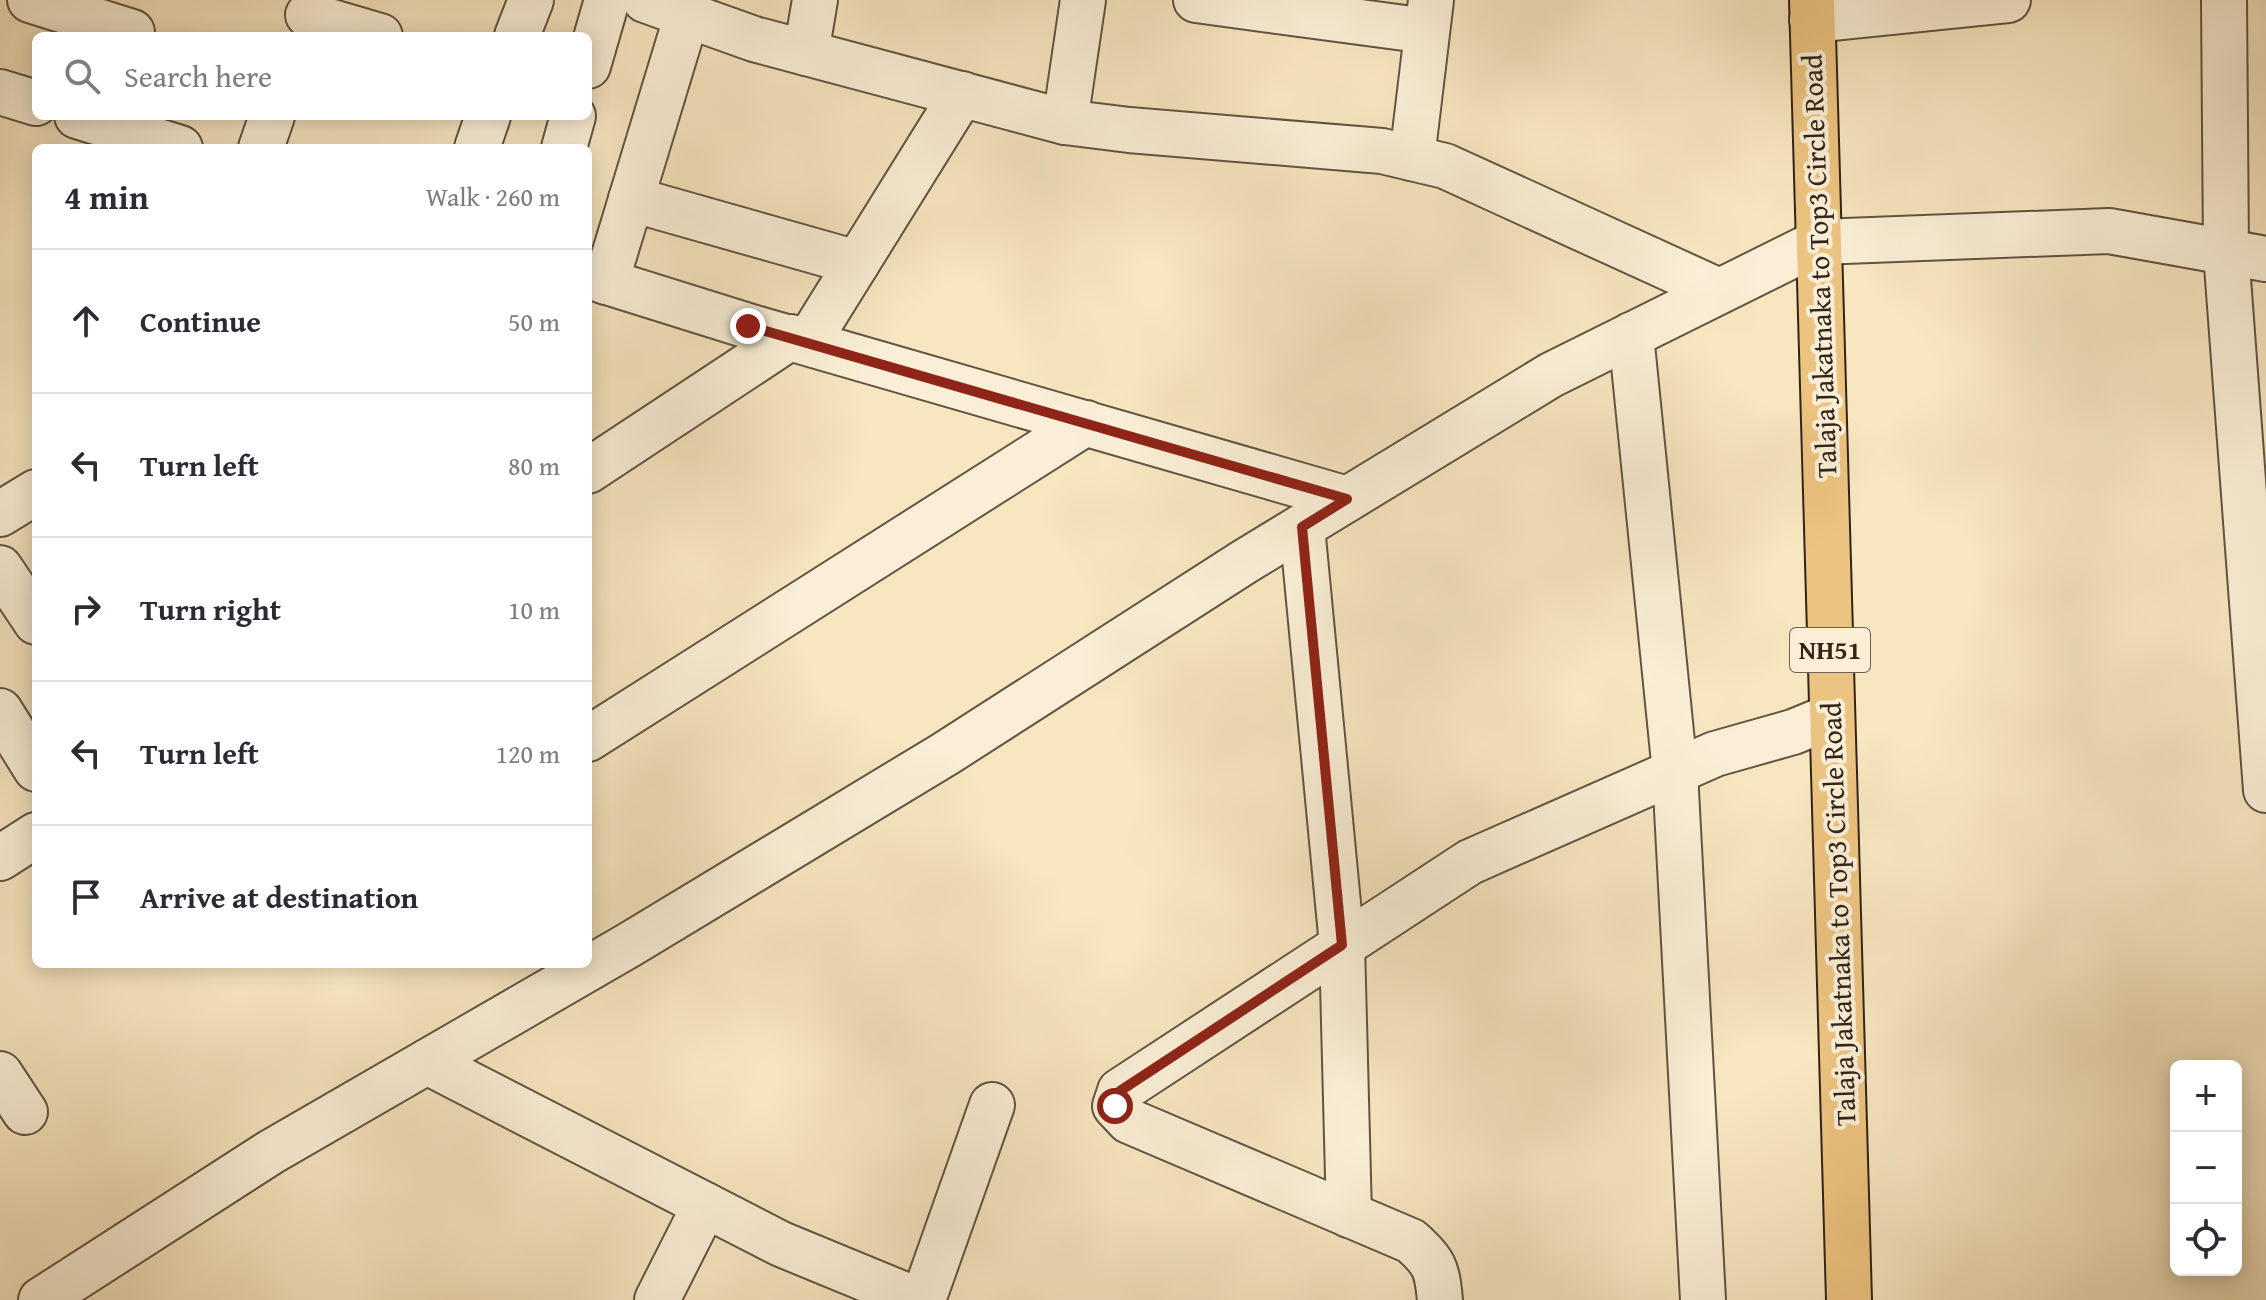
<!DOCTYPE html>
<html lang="en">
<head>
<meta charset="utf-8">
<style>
	:root { --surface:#fff; --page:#f7f7f7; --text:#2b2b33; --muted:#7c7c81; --line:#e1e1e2 }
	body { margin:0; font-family:"Gentium Book Plus",serif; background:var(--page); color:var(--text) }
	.controls { position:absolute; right:24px; bottom:24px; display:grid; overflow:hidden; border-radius:12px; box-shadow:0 4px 20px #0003 }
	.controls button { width:72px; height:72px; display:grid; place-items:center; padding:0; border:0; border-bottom:2px solid var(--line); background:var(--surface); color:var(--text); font:40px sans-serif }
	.stop { position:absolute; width:24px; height:24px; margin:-18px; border:6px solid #8f2418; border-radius:50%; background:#fff }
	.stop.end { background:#8f2418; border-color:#fff; box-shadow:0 2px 8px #0008 }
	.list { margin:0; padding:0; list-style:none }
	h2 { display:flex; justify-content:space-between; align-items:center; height:104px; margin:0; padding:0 32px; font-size:34px }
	h2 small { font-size:26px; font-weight:400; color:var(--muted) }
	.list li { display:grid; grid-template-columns:52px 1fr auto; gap:24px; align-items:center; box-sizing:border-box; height:144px; padding:0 32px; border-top:2px solid var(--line) }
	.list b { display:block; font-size:30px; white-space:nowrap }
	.list em { font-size:26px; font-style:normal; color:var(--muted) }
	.icon { flex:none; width:44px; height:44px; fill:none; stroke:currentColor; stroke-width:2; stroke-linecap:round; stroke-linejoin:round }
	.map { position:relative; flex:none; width:2266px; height:1300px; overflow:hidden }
	.search { position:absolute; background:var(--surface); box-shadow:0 4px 20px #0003; left:32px; top:32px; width:560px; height:88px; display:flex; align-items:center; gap:20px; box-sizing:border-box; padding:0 28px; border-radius:12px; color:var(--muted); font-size:30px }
	.panel { position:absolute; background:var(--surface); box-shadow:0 4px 20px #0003; left:32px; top:144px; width:560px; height:824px; border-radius:12px }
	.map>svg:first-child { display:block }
</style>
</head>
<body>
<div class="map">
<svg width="2266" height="1300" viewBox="0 0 2266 1300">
	<rect width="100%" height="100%" fill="#f7e6c0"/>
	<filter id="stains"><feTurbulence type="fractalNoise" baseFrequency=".0025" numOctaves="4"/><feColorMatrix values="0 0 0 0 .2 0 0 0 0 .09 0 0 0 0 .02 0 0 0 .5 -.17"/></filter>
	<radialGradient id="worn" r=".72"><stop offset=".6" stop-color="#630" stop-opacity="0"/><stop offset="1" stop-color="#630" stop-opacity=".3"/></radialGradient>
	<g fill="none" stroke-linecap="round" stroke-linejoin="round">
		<defs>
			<g id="minor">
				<polyline points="30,0 132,32"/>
				<polyline points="645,0 754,39 1065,122 1129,130 1382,151 1445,166 1719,291"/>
				<polyline points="1196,0 1427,31"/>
				<polyline points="2224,0 2226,252 2266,790"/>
				<polyline points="308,15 380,36"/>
				<polyline points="1812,20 2008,0"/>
				<polyline points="517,36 531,0"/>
				<polyline points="806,53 815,0"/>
				<polyline points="588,66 607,0"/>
				<polyline points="0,92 36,103"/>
				<polyline points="77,116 180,148"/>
				<polyline points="1065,122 1083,0"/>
				<polyline points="261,148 272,116"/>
				<polyline points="477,148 488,116"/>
				<polyline points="564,148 573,116"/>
				<polyline points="1412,158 1431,0"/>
				<polyline points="631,199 857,263"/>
				<polyline points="588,276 748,326 1347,499"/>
				<polyline points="606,282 687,15"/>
				<polyline points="1631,335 1675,772 1703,1300"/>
				<polyline points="808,342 962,94"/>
				<polyline points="588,471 791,337"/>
				<polyline points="0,514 36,492"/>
				<polyline points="1302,527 1342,945 1349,1215"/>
				<polyline points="0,568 36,622"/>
				<polyline points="0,711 36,769"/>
				<polyline points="588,739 1086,423"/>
				<polyline points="0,858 36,835"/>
				<polyline points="427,1062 781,1244 917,1300"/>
				<polyline points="0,1074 25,1112"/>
				<polyline points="41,1300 271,1152 629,945 945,754 1244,562 1551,375 1819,242 2109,231 2266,259"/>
				<polyline points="657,1300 705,1205"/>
				<polyline points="923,1300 992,1105"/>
				<path d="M 1440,1300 C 1437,1269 1435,1262 1411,1241 L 1129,1121 L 1115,1106 L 1120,1091 L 1470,862 L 1715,754 L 1793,732 L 1832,716"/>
			</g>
			<polyline id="highway" points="1812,0 1849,1300"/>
		</defs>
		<use href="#minor" stroke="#625443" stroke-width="48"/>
		<use href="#highway" stroke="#312419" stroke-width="48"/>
		<use href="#minor" stroke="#faefd6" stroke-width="44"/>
		<use href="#highway" stroke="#ecc380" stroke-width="44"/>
	</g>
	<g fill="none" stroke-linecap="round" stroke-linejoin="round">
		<polyline stroke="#8f2418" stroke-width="10" points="748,326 1347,499 1302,527 1342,945 1120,1091 1115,1106"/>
	</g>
	<g text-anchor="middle" stroke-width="8" stroke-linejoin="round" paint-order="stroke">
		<rect fill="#faefd6" stroke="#6d6152" stroke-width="2" x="1790" y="628" width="80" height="44" rx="6"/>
		<g font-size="26" font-weight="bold" fill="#312419">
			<text x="1830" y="659">NH51</text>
		</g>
		<g font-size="28" fill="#312419" stroke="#faefd6">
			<text transform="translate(1819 266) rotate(-92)" y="10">Talaja Jakatnaka to Top3 Circle Road</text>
			<text transform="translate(1838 914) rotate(-92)" y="10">Talaja Jakatnaka to Top3 Circle Road</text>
		</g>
	</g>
	<rect width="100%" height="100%" filter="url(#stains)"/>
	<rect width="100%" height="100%" fill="url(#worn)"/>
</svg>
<div class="controls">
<button>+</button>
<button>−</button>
<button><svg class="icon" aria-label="locate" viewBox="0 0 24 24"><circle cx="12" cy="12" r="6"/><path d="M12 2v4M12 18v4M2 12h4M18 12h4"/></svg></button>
</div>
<div class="stop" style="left:1115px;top:1106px"></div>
<div class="stop end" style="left:748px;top:326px"></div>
<div class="search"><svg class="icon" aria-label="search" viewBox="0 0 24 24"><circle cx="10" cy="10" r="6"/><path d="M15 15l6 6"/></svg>Search here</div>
<section class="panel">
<h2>4 min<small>Walk · 260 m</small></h2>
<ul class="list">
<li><svg class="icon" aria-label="ahead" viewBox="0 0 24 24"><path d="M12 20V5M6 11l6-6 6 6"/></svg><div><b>Continue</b></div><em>50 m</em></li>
<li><svg class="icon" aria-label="left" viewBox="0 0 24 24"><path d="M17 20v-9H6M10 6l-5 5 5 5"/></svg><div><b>Turn left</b></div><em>80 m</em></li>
<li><svg class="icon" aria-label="right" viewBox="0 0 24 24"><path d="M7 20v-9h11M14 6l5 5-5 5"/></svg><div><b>Turn right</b></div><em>10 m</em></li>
<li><svg class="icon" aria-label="left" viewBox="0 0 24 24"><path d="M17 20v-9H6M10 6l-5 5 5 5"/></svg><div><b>Turn left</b></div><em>120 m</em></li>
<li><svg class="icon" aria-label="arrive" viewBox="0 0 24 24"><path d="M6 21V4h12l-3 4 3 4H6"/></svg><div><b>Arrive at destination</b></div></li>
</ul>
</section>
</div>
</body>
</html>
